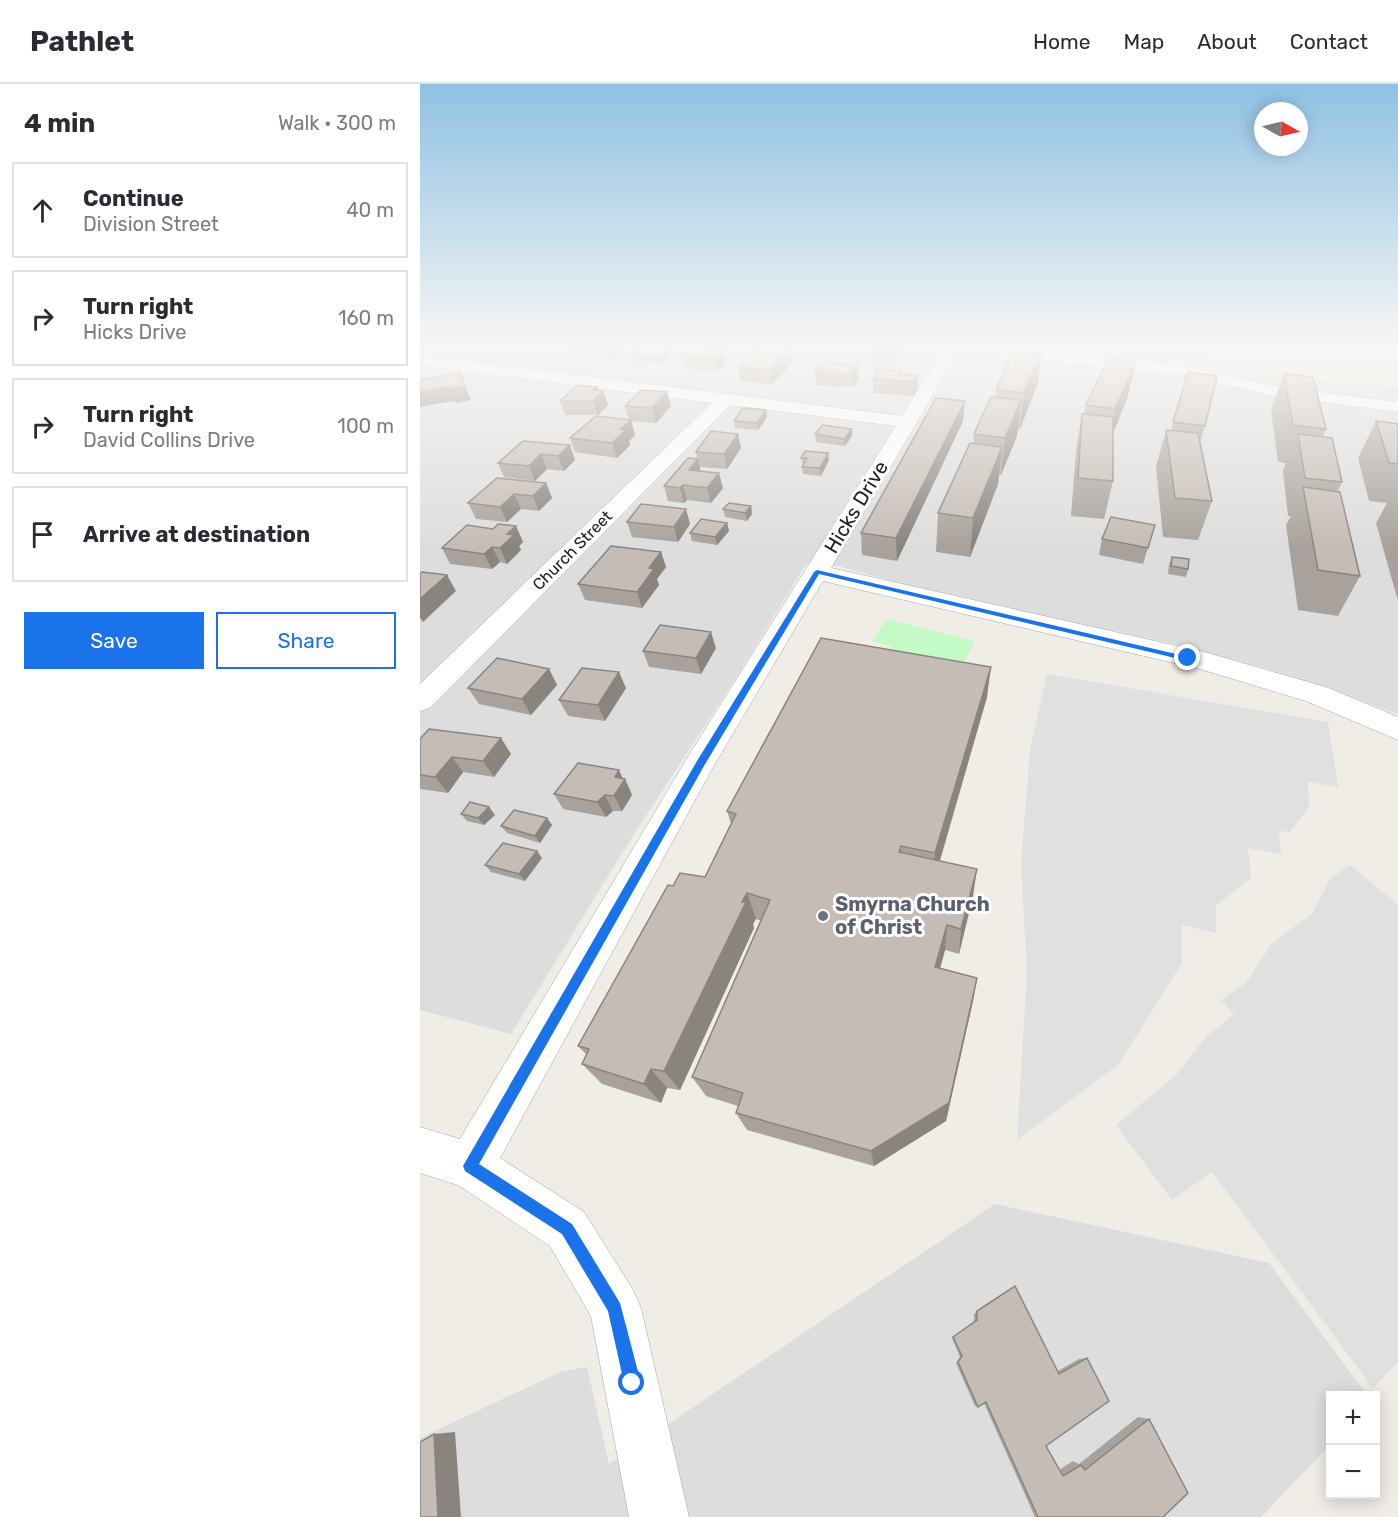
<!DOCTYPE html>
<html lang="en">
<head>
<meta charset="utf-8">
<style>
	:root { --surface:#fff; --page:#f2f2f3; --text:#2b2b33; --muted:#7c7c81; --line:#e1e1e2; --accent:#1a73e8 }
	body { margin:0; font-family:Rubik,sans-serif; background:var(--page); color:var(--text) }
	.controls { position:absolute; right:18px; bottom:18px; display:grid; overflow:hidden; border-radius:0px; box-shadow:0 3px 15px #0003 }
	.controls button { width:54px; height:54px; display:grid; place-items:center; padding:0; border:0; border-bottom:2px solid var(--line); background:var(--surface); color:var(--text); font:30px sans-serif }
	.compass { position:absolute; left:834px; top:18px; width:54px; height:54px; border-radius:50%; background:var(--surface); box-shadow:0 3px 15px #0003; rotate:98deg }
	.stop { position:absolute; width:18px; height:18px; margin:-14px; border:4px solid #1a73e8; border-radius:50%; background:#fff }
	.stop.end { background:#1a73e8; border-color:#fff; box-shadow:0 2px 6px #0008 }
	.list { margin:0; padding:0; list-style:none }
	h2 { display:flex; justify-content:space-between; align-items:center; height:78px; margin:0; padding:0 24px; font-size:26px }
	h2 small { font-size:20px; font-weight:400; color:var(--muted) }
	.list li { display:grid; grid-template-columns:39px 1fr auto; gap:18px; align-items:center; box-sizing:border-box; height:96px; margin:0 12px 12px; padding:0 12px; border:2px solid var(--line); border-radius:0px }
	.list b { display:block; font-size:22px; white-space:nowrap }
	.list p { margin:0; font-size:20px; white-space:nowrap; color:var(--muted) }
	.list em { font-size:20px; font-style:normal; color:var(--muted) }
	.actions { display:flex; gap:12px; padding:18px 24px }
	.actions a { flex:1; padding:14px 0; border:2px solid var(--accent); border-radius:0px; text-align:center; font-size:21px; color:var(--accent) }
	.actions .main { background:var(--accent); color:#fff }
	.icon { flex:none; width:33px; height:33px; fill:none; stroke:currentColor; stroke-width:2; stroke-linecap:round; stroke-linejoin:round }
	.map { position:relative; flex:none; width:978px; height:1433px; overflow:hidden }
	header { display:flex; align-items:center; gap:36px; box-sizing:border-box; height:84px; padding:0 30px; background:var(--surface); border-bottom:2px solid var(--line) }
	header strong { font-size:28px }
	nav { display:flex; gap:33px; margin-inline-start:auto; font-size:21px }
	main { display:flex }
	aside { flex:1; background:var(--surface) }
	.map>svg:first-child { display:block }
</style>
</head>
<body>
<header>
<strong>Pathlet</strong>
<nav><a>Home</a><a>Map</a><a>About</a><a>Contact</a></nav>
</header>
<main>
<aside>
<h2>4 min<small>Walk · 300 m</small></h2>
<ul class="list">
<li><svg class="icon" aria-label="ahead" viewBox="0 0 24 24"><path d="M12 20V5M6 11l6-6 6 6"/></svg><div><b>Continue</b><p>Division Street</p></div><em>40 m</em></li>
<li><svg class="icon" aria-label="right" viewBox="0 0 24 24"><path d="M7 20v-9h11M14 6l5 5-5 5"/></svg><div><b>Turn right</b><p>Hicks Drive</p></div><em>160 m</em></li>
<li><svg class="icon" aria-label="right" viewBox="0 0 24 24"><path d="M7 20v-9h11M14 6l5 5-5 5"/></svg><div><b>Turn right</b><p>David Collins Drive</p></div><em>100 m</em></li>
<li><svg class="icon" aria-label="arrive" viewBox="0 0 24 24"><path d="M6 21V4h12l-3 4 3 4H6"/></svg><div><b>Arrive at destination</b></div></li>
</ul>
<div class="actions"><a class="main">Save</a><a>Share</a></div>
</aside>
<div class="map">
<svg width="978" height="1433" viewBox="0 0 978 1433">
	<rect width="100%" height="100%" fill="#f0ece6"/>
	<g fill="#dedddd">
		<polygon points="0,262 969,262 963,267 860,266 764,273 742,280 809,290 978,303 978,630 859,588 751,559 504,506 418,482 386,480 316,594 209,758 91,950 0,926"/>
		<polygon points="575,1120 849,1179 947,1311 910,1312 910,1361 841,1433 0,1433 0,1354 140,1288 167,1283 189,1380"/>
	</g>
	<polygon fill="#c4fac5" points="467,535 555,557 543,580 459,588 473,563 452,557"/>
	<g fill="#e0e0e0">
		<polygon points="627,590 908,638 918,703 888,698 889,723 870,748 859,747 861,770 828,764 831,794 796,822 796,849 762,841 762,879 698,981 597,1056 607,888 601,779 610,666"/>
		<polygon points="930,781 978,821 978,1278 953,1304 792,1088 752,1116 696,1041 756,991 786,953 814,930 801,916 826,899 852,859 892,830 910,795"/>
	</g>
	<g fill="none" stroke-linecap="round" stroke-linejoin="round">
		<defs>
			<polygon id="minor" points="526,262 574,262 761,281 854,302 978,318 978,328 854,312 761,291 538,268 411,484 784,568 906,603 978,633 978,656 886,617 780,585 403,497 292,685 80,1074 164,1128 213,1206 221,1224 269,1433 209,1433 171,1232 130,1162 38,1101 0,1089 0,1043 40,1055 269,671 476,342 310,321 10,624 0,627 0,600 292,319 0,281 0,271 482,332"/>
		</defs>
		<use href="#minor" stroke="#a7a7a7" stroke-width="1"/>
		<use href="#minor" fill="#fff" fill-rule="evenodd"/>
	</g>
	<g fill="#a9a29c">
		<polygon points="108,262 137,262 134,265"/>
		<polygon points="144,262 208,262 208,265 196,275 147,270"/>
		<polygon points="296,262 296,265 304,266 307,279 298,287 263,284 260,270"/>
		<polygon points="451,262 484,262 471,279 450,277 450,263"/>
		<polygon points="885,262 901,262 901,264"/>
		<polygon points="622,264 618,298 600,345 597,345 597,352 581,391 579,391 578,400 550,473 516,468 518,429 553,360 554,350 575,313 576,306"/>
		<polygon points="211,271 250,271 242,280 212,277"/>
		<polygon points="373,278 352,300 320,297 318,283"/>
		<polygon points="437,281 438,295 433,303 396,301 395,287"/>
		<polygon points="481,287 481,290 497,291 497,305 494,312 453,309 453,295"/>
		<polygon points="768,288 785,342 780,358 792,417 778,456 743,453 736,383 746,346 751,347"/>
		<polygon points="864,290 906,345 903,352 922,398 918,407 940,492 918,532 878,526 866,441 871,432 868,432 863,387 866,379 858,378 851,325"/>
		<polygon points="177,303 178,306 183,307 188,321 178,331 145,331 140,317"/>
		<polygon points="247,308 251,322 236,339 211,337 215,351 209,357 210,361 197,374 155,368 150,354 209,336 205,322"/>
		<polygon points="708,312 693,348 693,397 684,435 651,432 656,367 662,330 664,330 666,321"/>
		<polygon points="346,326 347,333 338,346 315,344 314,337"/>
		<polygon points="543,337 477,477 442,471 441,449"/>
		<polygon points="956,337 978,340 978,517 956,439 967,419 949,417 938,374"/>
		<polygon points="318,350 321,364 307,385 279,383 280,387 303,404 291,419 267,416 264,419 248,417 244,402 277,375 276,368"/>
		<polygon points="395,350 432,352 425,362 396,358"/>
		<polygon points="103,357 155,376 144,387 127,385 115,397 84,393 78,379"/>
		<polygon points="408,369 409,376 401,392 383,390 382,383 383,381 381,374"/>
		<polygon points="126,399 132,414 119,427 101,425 87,438 56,435 48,419"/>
		<polygon points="331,422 332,430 327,437 305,433 303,425"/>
		<polygon points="207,438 270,440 258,458 212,453"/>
		<polygon points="307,439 309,447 297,461 272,457 270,449"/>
		<polygon points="735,441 723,480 679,471 682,455"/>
		<polygon points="96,442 103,458 99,462 101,466 87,480 80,478 72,485 30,480 22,464 73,445"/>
		<polygon points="241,468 246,483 237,495 239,501 222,524 165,516 158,500"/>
		<polygon points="752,473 768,485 766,493 748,490 749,481"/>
		<polygon points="296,564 281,590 229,583 223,567"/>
		<polygon points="129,585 137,601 111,631 59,620 48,604"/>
		<polygon points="206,604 185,637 148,632 139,616"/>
		<polygon points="567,613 520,777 553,812 539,870 525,866 520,884 557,894 553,917 526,1037 454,1082 327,1046 316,1029 318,1022 286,1012 272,993 341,837 336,835 333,840 334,844 260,1006 247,1004 241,1019 182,1000 162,980 166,970 158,962 253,802 285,793 311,740 307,727"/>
		<polygon points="81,654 91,670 74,693 43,688 28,709 0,705 0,655"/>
		<polygon points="203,695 205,695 212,711 202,727 193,727 186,733 143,725 134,710"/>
		<polygon points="41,730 75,731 64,741 47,737"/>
		<polygon points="127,734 132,741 120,759 87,749 81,742"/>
		<polygon points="122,774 105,797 71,788 65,781"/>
		<polygon points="557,1227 638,1287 659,1275 667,1274 626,1362 639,1386 653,1377 659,1380 718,1333 729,1335 743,1433 615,1433 564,1319 558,1323 555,1322 536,1279 540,1273 532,1254 554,1238 554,1230"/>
	</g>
	<g fill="#8a847f">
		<polygon points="192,262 208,262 208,265 196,275"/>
		<polygon points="285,262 296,262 297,267 283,264"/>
		<polygon points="474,262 484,262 471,279 471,266"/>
		<polygon points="249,264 250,271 242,280 240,273"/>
		<polygon points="622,264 618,298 600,345 604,309"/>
		<polygon points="371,265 373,278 352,300 350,286"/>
		<polygon points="304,266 307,279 298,287 295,274"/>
		<polygon points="716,278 708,312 688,362 695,325"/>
		<polygon points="437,281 438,295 433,303 432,290"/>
		<polygon points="40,289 51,316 36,319 35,317 0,323 0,308"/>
		<polygon points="497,291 497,305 494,312 495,298"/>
		<polygon points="177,303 179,311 183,307 188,321 178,331 173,317 173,306"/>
		<polygon points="247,308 251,322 236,339 232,324"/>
		<polygon points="601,316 597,352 581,391 585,354"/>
		<polygon points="545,317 543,337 477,477 476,454"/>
		<polygon points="346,326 347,333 338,346 337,339"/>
		<polygon points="211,336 215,351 209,357 210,361 197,374 192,359 201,345"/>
		<polygon points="432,345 432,352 425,362 424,355"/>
		<polygon points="318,350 321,364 307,385 304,370"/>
		<polygon points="150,361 155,376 144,387 138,372"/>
		<polygon points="582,363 578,400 550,473 553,434"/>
		<polygon points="408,369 409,376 401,392 400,384"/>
		<polygon points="121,370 127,385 115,397 109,382"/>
		<polygon points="278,375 281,390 269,386"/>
		<polygon points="299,389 303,404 291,419 287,404"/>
		<polygon points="126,399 132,414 119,427 113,412"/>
		<polygon points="263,401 267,416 264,419 260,404"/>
		<polygon points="94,410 101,425 87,438 80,423"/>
		<polygon points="331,422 332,430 327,437 325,429"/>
		<polygon points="266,425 270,440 258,458 254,443"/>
		<polygon points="307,439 309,447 297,461 295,453"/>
		<polygon points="96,442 103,458 99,462 101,466 87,480 80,464 87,450"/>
		<polygon points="72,463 80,478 72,485 64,470"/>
		<polygon points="241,468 246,483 237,495 239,501 222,524 217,508 229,484"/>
		<polygon points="27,491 36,507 3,538 0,534 0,515"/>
		<polygon points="291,548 296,564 281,590 276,574"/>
		<polygon points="571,583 567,613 514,796 515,769"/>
		<polygon points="129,585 137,601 111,631 102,615"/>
		<polygon points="199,588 206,604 185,637 178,621"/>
		<polygon points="81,654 91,670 74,693 63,677"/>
		<polygon points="32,673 43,688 28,709 15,693"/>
		<polygon points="199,686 204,697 205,695 212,711 202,727 194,712 195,693"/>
		<polygon points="185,711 193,727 186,733 177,718"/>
		<polygon points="69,723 75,731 64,741 58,734"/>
		<polygon points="127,734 132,741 120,759 115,752"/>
		<polygon points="117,767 122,774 105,797 99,790"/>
		<polygon points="557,785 553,812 539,870 541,845"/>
		<polygon points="327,809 336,835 333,840 334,844 260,1006 244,987 322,818"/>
		<polygon points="527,841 525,866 514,907 515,883"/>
		<polygon points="557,894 553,917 526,1037 454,1082 451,1067"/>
		<polygon points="231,985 247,1004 241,1019 224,1000"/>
		<polygon points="35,1348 41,1433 18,1433 14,1350"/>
	</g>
	<g fill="#c5bcb5" stroke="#8a847f" stroke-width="1.5">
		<polygon points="220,262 249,264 240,273 211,271"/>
		<polygon points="270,262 285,262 283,264 304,266 295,274 260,270"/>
		<polygon points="339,262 346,262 371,265 350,286 318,283"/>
		<polygon points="451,262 474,262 471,266 450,263"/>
		<polygon points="596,262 622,264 604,309 576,306"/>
		<polygon points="689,274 716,278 695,325 666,321"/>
		<polygon points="401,278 437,281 432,290 395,287"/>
		<polygon points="458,285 481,287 480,290 497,291 495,298 453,295"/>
		<polygon points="768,288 797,292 785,342 753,338"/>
		<polygon points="40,289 45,302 29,305 28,303 0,308 0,296"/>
		<polygon points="864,290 893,293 906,345 873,341"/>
		<polygon points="158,301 177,303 173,306 183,307 173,317 140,317"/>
		<polygon points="221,306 247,308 232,324 205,322"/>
		<polygon points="571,313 601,316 585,354 554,350"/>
		<polygon points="516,314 545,317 476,454 441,449"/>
		<polygon points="323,324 346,326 337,339 314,337"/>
		<polygon points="662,330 693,333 693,397 658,394"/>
		<polygon points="176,332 211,336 201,345 206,346 192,359 150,354"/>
		<polygon points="956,337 978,340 978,380 969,379"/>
		<polygon points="403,341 432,345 424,355 395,350"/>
		<polygon points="746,346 778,349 792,417 755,414"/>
		<polygon points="291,347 318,350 304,370 276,368"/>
		<polygon points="878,350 912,354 922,398 885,394"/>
		<polygon points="103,357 150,361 138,372 121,370 109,382 78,379"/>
		<polygon points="550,359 582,363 553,434 518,429"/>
		<polygon points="385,367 408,369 400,384 382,383 387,374 381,374"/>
		<polygon points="268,374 278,375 269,386 299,389 287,404 263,401 260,404 244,402"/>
		<polygon points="77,394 126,399 113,412 94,410 80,423 48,419"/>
		<polygon points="883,403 920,408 940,492 898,486"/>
		<polygon points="309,419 331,422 325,429 303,425"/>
		<polygon points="221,420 266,425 254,443 207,438"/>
		<polygon points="691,433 735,441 728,464 682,455"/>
		<polygon points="281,435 307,439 295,453 270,449"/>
		<polygon points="78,440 96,442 87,450 94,451 80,464 72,463 64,470 22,464 47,441 73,445"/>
		<polygon points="191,462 241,468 229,484 234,485 217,508 158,500"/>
		<polygon points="752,473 769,475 768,485 751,482"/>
		<polygon points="2,488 27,491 0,515 0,490"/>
		<polygon points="240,541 291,548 276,574 223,567"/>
		<polygon points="401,554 571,583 515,769 481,762 479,768 557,785 541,845 527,841 515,883 557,894 529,1019 451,1067 316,1029 323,1009 272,993 350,816 327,809 322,818 326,818 244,987 231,985 224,1000 162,980 169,965 158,962 248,801 253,802 260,789 285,793 316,730 307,727"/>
		<polygon points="77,574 129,585 102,615 48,604"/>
		<polygon points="162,584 199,588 178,621 139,616"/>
		<polygon points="9,645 81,654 63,677 32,673 15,693 0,691 0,655"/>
		<polygon points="158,679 199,686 195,693 205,695 194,712 185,711 177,718 134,710"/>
		<polygon points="50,718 69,723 58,734 41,730"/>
		<polygon points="94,726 127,734 115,752 81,742"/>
		<polygon points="83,759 117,767 99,790 65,781"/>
		<polygon points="595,1202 639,1290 667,1274 689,1317 626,1362 643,1392 661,1381 665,1386 729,1335 768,1409 743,1433 618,1433 566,1318 558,1323 538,1278 542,1272 533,1253 557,1236 557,1227"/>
		<polygon points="14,1350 18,1433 0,1433 0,1358"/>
	</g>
	<linearGradient id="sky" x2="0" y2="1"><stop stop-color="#8ec1e4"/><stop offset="0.57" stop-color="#f8f6f4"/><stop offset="1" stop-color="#f8f6f4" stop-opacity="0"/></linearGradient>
	<rect width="978" height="463" fill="url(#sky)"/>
	<polygon fill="#1a73e8" points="397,486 773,574 768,577 399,490 284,682 59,1080 152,1140 200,1219 221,1299 218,1305 212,1307 207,1305 204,1299 188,1227 142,1150 45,1087 43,1082 277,677 394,488"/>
	<circle fill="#6b7280" stroke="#fff" stroke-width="2" cx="403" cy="832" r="6"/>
	<g text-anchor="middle" stroke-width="6" stroke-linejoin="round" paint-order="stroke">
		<g font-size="16" fill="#202020" stroke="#fff">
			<text transform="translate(152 466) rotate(-45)" y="6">Church Street</text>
		</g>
		<g font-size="20" fill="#202020" stroke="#fff">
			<text transform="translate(436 423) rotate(-59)" y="7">Hicks Drive</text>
		</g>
		<g font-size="20" font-weight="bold" fill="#5b616d" stroke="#fff" text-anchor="start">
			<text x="415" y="827">Smyrna Church<tspan x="415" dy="23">of Christ</tspan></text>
		</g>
	</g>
</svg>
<div class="controls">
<button>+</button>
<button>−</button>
</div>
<svg class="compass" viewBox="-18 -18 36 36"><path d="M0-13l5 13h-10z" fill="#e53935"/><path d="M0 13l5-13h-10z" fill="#7c7c81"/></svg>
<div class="stop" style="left:212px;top:1299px"></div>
<div class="stop end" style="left:768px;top:574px"></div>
</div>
</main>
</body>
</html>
